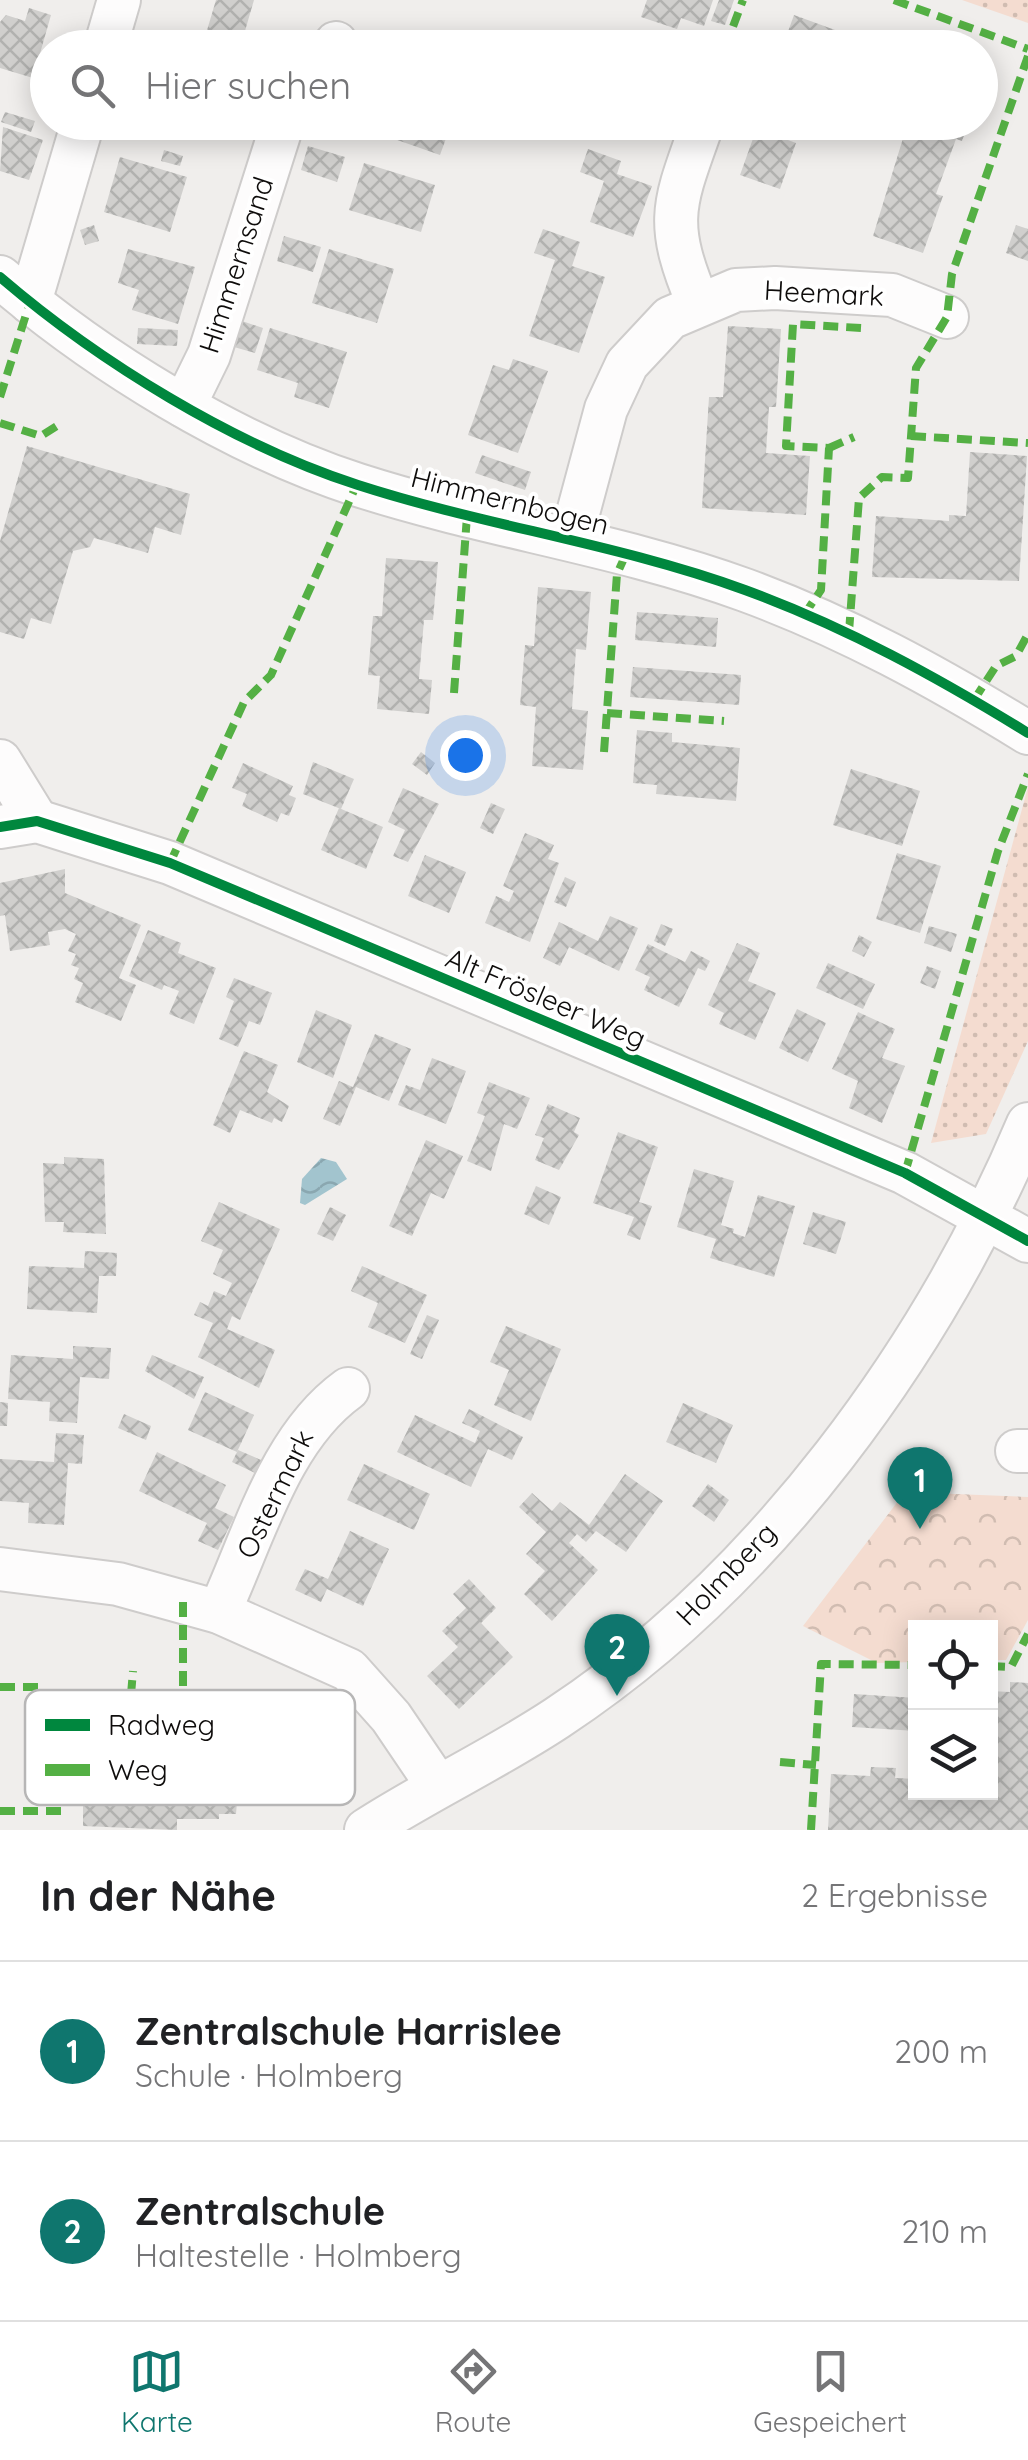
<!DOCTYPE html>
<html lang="de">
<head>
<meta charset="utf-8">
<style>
	:root { --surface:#fff; --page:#f2f2f2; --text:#202124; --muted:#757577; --line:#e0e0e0; --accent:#0f766e }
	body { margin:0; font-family:Quicksand,sans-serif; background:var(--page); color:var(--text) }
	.controls { position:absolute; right:30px; bottom:30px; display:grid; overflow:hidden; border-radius:0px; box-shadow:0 5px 25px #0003 }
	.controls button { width:90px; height:90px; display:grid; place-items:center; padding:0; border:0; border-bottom:2px solid var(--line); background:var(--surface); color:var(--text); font:50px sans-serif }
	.you { position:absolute; left:465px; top:755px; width:35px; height:35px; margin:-25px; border:8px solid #fff; border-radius:50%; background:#1a73e8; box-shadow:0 0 0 15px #1a73e833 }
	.badge { display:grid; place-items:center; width:65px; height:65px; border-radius:50%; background:var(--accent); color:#fff; font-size:32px; font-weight:700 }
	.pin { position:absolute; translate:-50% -82px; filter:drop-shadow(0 2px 5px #0008) }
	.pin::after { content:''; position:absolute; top:52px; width:35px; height:30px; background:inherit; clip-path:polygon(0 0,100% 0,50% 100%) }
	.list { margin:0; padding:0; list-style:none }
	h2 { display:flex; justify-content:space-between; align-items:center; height:130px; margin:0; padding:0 40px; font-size:42px }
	h2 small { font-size:32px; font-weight:400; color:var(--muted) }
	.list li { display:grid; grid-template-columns:65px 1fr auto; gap:30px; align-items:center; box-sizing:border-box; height:180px; padding:0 40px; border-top:2px solid var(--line) }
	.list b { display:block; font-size:38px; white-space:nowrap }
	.list p { margin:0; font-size:32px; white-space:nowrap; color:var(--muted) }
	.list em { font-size:32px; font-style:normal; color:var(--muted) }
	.icon { flex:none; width:55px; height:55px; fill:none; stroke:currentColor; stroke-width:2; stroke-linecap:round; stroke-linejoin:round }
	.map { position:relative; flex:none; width:1028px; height:1830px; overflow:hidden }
	.search { position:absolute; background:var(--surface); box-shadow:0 5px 25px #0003; left:30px; right:30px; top:30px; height:110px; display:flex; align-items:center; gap:25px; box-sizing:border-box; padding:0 35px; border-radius:55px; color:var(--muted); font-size:38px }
	.sheet { height:490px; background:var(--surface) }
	nav { display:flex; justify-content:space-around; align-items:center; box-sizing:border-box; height:140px; border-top:2px solid var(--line); background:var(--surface); font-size:28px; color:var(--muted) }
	nav a { display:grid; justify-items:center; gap:5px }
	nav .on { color:var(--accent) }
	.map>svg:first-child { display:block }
</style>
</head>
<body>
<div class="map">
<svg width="1028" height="1830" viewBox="0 0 1028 1830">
	<defs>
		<pattern id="grass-dots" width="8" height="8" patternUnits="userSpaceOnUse" patternTransform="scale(2.5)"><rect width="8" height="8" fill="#f4dcd0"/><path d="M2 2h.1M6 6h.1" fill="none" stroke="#d0bcb1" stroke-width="1.8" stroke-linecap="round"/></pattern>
		<pattern id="park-crowns" width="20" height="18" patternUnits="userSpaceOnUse" patternTransform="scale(2.5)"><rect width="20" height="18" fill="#f4dcd0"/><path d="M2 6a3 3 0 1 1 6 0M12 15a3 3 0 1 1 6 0" fill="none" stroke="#d0bcb1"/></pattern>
		<pattern id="water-waves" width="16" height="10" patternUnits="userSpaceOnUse" patternTransform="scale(2.5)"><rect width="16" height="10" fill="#a2c4ce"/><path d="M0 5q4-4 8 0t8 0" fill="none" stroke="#8aa7b0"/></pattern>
		<pattern id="building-cross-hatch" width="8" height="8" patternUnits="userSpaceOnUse" patternTransform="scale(2.5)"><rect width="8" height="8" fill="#d0cfcd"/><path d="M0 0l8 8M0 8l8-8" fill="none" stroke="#b1b1af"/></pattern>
	</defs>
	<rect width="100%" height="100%" fill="#f0eeec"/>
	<g fill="url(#grass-dots)">
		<polygon points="962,0 1028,0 1028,23"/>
		<polygon points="1028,787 1028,1041 986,1134 931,1143"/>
	</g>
	<polygon fill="url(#park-crowns)" points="905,1492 1028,1497 1028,1620 1006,1660 991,1660 990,1628 916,1628 915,1662 877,1663 803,1626"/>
	<polygon fill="url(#water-waves)" points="321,1158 336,1162 347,1179 305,1205 300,1203 302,1179"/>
	<g fill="url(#building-cross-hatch)">
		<polygon points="216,0 254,0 240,48 205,37"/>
		<polygon points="647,0 713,0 704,26 681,18 677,29 641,17"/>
		<polygon points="719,0 734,0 725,25 711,21"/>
		<polygon points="29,8 51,15 33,78 0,68 0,22 6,15 25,21"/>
		<polygon points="794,15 846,34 841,48 782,48"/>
		<polygon points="484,30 525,44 524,48 478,48"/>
		<polygon points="625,35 659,47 658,48 620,48"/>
		<polygon points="5,112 35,121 31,132 1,122"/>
		<polygon points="206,122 240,122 237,133"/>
		<polygon points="387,122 452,122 440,155 383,135"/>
		<polygon points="749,122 794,122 788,140 796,143 780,189 740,175 755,133 747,130"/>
		<polygon points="908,122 969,122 962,141 956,139 936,194 943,196 923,253 873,236"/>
		<polygon points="3,127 43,140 29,180 0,171"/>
		<polygon points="308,146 345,157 337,182 301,170"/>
		<polygon points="588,149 621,161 617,174 652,186 633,237 590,222 604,181 580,172"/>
		<polygon points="164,150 183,156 180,166 161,161"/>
		<polygon points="120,157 187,177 170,232 104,212"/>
		<polygon points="364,163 435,185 421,232 349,210"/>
		<polygon points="94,225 99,241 85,245 80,230"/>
		<polygon points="1016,225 1028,229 1028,261 1006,253"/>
		<polygon points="543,229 580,242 572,266 605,277 579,353 529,336 555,260 534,253"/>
		<polygon points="284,236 321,247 313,272 277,261"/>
		<polygon points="128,249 195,267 178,324 132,310 139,290 118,283"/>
		<polygon points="329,249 394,269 377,323 312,303"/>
		<polygon points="242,321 263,328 255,353 234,347"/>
		<polygon points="728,326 781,329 776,407 769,407 766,453 810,456 806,515 702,508 709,397 723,397"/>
		<polygon points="138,328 178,330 177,346 137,344"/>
		<polygon points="270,328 347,352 329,408 294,397 298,383 257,370"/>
		<polygon points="513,359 548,371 518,453 468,435 493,365 509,370"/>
		<polygon points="27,446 190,494 181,535 155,527 148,553 94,538 90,547 73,551 51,624 31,618 24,639 0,632 0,541"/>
		<polygon points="970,452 1027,456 1019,581 872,577 876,516 949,521 949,515 966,516"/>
		<polygon points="482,455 531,472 525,490 475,473"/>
		<polygon points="386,558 438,562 433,620 424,620 419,679 432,680 429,714 377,709 380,676 368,675 373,616 382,616"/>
		<polygon points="538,587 591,592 586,650 576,649 572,709 588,711 583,770 532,766 536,707 520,705 525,645 534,646"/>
		<polygon points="637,612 718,618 716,647 635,640"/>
		<polygon points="633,667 741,675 739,705 630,697"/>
		<polygon points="637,730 672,733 672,742 740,748 736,801 656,794 657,785 633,783"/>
		<polygon points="421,752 435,763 427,775 412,764"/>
		<polygon points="313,762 354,779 341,809 303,794"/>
		<polygon points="243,763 293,786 289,795 296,798 289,816 281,813 277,822 242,806 247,794 232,788"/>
		<polygon points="851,769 920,791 902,846 833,825"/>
		<polygon points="403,788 439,804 408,862 393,856 405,830 388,822"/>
		<polygon points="491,803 505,809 493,834 480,828"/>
		<polygon points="339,808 383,827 366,869 321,850"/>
		<polygon points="525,833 554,845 548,859 559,863 530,942 485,923 496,896 509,902 514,891 503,886"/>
		<polygon points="897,853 941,866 920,933 876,919"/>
		<polygon points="425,855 466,872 449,913 408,896"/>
		<polygon points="65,869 65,893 141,925 119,978 136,985 121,1021 75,1002 83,983 74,979 79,968 71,965 76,954 68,951 76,934 65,929 48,932 50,945 10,951 5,915 0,916 0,883"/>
		<polygon points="565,877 576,882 566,907 554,902"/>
		<polygon points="610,916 638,928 619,971 569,947 560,966 543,958 559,922 598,941"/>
		<polygon points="661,924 673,929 665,946 654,941"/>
		<polygon points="929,926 957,934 951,952 924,943"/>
		<polygon points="148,930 181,943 178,953 216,968 194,1024 169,1014 179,991 164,985 162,990 129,976"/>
		<polygon points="859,935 872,942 864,957 852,951"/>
		<polygon points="737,943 760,953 748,981 776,993 755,1040 719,1024 724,1013 708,1005"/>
		<polygon points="648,944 685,962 691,951 710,961 705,971 698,968 679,1007 644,990 650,977 635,970"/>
		<polygon points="828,963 875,984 863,1009 816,988"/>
		<polygon points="927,966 941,971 935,989 920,983"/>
		<polygon points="234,978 272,993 260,1025 249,1021 238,1047 219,1039 234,1001 226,997"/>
		<polygon points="797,1009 826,1023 808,1062 779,1048"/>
		<polygon points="316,1010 352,1025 333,1078 297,1062"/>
		<polygon points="858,1012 895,1029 882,1058 905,1066 882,1123 849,1108 858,1081 832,1069"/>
		<polygon points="375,1034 411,1049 389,1101 356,1087 340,1126 323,1119 339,1081 353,1087"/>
		<polygon points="244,1051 278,1065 267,1092 289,1106 282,1122 274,1118 272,1123 240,1110 230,1133 213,1125"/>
		<polygon points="432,1058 466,1071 446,1124 398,1105 406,1085 420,1090"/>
		<polygon points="489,1082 530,1098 517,1129 504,1124 491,1171 467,1161 485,1116 477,1113"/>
		<polygon points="548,1104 580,1118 574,1132 579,1135 559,1170 535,1160 544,1138 535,1135"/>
		<polygon points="618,1132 658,1147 639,1202 652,1206 640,1240 627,1235 634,1217 593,1203"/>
		<polygon points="426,1140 463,1156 444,1199 431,1193 412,1236 389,1226"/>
		<polygon points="64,1157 104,1159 106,1234 63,1232 64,1222 45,1222 43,1163 64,1164"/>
		<polygon points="694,1169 734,1181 721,1225 734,1229 733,1233 745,1237 758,1195 795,1206 774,1277 710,1258 716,1239 677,1227"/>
		<polygon points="536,1186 561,1197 549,1225 524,1214"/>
		<polygon points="219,1202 280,1229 240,1320 232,1316 227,1329 275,1350 259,1388 198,1357 213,1323 194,1315 200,1302 208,1306 214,1291 226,1296 232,1283 213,1274 223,1250 201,1241"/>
		<polygon points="330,1207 346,1215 333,1241 317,1234"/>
		<polygon points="813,1212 846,1222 836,1254 803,1244"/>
		<polygon points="85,1251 117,1253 116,1276 99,1276 97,1313 27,1309 29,1266 84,1268"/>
		<polygon points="362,1266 427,1295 405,1343 368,1327 378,1303 351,1291"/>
		<polygon points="427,1315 439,1320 422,1359 410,1354"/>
		<polygon points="506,1326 561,1349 531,1421 494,1405 509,1370 490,1362"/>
		<polygon points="73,1346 111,1348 109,1379 80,1377 77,1423 49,1421 50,1402 8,1399 11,1355 73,1359"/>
		<polygon points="152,1355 204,1377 194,1399 145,1371"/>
		<polygon points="205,1392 254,1415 237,1452 188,1430"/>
		<polygon points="0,1402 8,1403 7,1426 0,1426"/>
		<polygon points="683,1403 733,1425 716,1463 666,1442"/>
		<polygon points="469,1409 523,1437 512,1460 488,1449 471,1487 397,1452 415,1415 475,1443 480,1431 462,1423"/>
		<polygon points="124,1414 151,1426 146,1440 118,1428"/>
		<polygon points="56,1433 84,1435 82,1464 68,1463 64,1525 28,1523 29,1503 0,1501 0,1459 54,1462"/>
		<polygon points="238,1450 261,1460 255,1473 232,1462"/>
		<polygon points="157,1452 226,1485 215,1508 234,1517 218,1550 198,1541 207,1523 139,1491"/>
		<polygon points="364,1464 430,1494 414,1530 347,1500"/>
		<polygon points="625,1474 663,1501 626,1552 596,1531 586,1542 577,1534 569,1543 598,1570 552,1621 524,1594 545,1571 526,1554 546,1532 519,1507 532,1493 552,1511 560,1502 589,1525"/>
		<polygon points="708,1484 729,1500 714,1522 692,1506"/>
		<polygon points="350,1531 389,1549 363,1606 327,1589 321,1602 295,1590 305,1569 328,1579"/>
		<polygon points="469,1579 496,1608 481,1623 513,1657 459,1709 427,1676 458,1647 442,1631 466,1608 453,1594"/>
		<polygon points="1010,1682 1028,1683 1028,1830 828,1830 831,1774 870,1776 871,1767 896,1768 895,1778 916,1779 916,1792 990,1792 990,1691 1010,1692"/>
		<polygon points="854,1694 916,1698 916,1731 852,1727"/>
		<polygon points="91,1740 133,1740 133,1765 192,1764 192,1756 241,1756 236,1814 219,1814 219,1819 177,1819 177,1830 83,1826 83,1767 91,1767"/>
	</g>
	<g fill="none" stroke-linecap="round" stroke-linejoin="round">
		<defs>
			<g id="minor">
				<polyline points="105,48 119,0"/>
				<polyline points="332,48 336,43"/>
				<path d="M 0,277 C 99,362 234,445 358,485 C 485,526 619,544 745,590 C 846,627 937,677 1028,733"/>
				<polyline points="30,302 83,122"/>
				<path d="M 698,303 C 663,220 674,204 703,122"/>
				<polyline points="184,406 209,355 283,122"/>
				<polyline points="571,539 606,409 627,364 670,318 736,290 775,288 892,295 947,317"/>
				<polyline points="0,761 37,821"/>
				<polyline points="0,827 37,821 170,863 905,1173 1028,1241"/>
				<polyline points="1017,1451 1028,1451"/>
				<polyline points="0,1569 118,1584 219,1612 349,1670 391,1717 437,1785"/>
				<path d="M 219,1612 C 254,1537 279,1439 348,1389"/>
				<path d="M 366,1830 C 428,1790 495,1759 557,1718 C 765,1581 932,1352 1028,1124"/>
			</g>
		</defs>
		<use href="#minor" stroke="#cecccb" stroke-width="46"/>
		<use href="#minor" stroke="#fdfcfc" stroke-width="42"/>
		<g stroke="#54b044" stroke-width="8" stroke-dasharray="15 8" stroke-linecap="butt">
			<polyline points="894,0 1028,49"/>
			<polyline points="725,48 743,0"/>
			<polyline points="0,397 30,302"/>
			<polyline points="0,423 41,436 60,424"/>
			<polyline points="911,436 1028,443"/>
			<polyline points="829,448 854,437"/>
			<polyline points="804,615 821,590 829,448 786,446 793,324 861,328"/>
			<polyline points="849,632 859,498 882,477 908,478 916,368 947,317 952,274 1028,56"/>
			<polyline points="454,693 467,516"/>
			<polyline points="974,700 996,666 1016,656 1028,634"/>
			<polyline points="607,713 724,721"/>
			<polyline points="604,752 617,574 626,554"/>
			<polyline points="170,863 244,702 271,675 357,484"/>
			<polyline points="905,1173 998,851 1028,774"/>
			<polyline points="183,1602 183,1756"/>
			<polyline points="990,1666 1011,1667 1028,1634"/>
			<polyline points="0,1687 41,1687"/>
			<polyline points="41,1714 63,1718 148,1717 148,1735 183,1735"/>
			<polyline points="129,1718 133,1671"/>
			<polyline points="780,1762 816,1765"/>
			<polyline points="0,1811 63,1811 63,1718"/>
			<polyline points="811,1830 821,1664 916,1665"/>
		</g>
		<defs>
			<g id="cycleway">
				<path d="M 0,277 C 99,362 234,445 358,485 C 485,526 619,544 745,590 C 846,627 937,677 1028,733"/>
				<polyline points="0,827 37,821 170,863 905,1173 1028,1241"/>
			</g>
		</defs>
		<use href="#cycleway" stroke="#fff" stroke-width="16"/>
		<use href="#cycleway" stroke="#00873e" stroke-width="10"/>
	</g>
	<g text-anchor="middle" stroke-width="8" stroke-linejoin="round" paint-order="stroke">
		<g font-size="28" fill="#0e0c0b" stroke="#fff">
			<text transform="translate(236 265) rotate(-72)" y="10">Himmernsand</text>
			<text transform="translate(824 293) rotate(3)" y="10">Heemark</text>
			<text transform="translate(510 501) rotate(14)" y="10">Himmernbogen</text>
			<text transform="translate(546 998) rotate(23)" y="10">Alt Frösleer Weg</text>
			<text transform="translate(275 1494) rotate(-64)" y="10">Ostermark</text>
			<text transform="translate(726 1574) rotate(-46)" y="10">Holmberg</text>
		</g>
	</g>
	<rect x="25" y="1690" width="330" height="115" rx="15" fill="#fff" stroke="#b7b6b6" stroke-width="2.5"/>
	<rect x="45" y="1719" width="45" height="12" fill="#00873e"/>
	<rect x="45" y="1764" width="45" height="12" fill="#54b044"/>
	<g font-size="28" fill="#0e0c0b">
		<text x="108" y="1735">Radweg</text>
		<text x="108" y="1780">Weg</text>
	</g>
</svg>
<div class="controls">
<button><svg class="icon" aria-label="locate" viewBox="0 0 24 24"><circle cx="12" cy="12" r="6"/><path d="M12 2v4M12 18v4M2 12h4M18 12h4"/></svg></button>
<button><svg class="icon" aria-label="layers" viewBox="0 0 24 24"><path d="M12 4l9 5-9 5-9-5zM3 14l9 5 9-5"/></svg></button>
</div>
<div class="you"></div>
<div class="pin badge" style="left:920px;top:1529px">1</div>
<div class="pin badge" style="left:617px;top:1696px">2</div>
<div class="search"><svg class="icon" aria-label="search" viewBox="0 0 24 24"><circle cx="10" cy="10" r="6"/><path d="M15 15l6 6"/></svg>Hier suchen</div>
</div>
<section class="sheet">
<h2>In der Nähe<small>2 Ergebnisse</small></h2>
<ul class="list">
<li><span class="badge">1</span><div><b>Zentralschule Harrislee</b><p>Schule · Holmberg</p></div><em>200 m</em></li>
<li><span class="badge">2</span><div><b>Zentralschule</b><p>Haltestelle · Holmberg</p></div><em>210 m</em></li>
</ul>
</section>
<nav>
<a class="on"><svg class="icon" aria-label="map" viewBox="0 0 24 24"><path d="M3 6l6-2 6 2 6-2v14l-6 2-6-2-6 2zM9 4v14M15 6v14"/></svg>Karte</a>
<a><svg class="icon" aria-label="directions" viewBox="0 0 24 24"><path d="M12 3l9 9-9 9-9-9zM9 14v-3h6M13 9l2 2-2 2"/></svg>Route</a>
<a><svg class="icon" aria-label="saved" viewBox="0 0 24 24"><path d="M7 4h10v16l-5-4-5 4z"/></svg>Gespeichert</a>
</nav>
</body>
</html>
